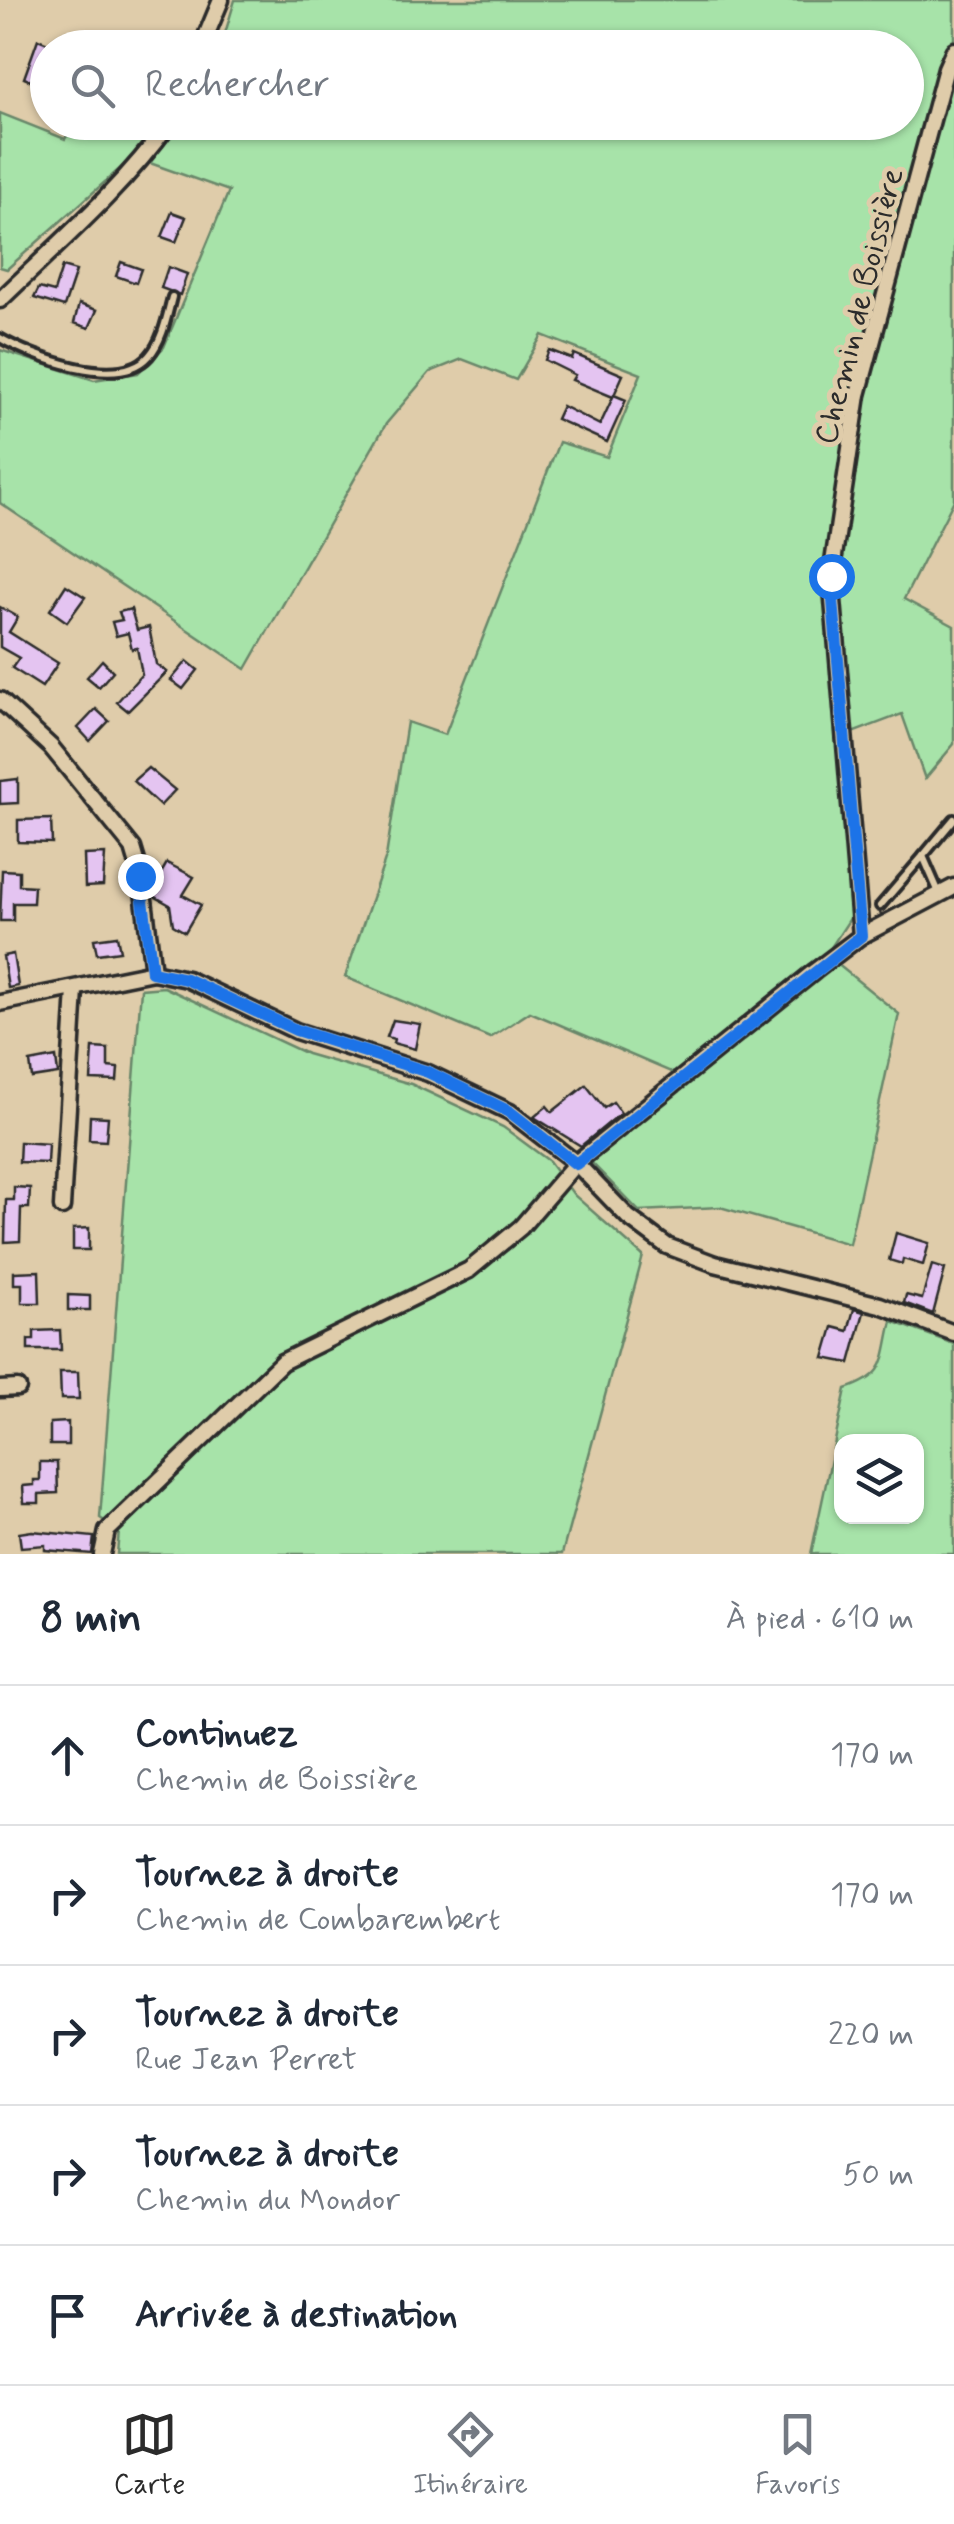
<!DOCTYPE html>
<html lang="fr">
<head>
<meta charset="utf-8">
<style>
	:root { --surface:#fff; --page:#f2f2f3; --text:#1f2937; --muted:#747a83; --line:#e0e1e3; --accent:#2b2b2b }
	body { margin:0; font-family:Mynerve,sans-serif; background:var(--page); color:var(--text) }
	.controls { position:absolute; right:30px; bottom:30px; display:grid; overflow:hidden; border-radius:20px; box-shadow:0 2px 8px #0004 }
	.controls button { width:90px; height:90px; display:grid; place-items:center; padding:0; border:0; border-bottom:2px solid var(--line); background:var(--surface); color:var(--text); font:50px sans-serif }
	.stop { position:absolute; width:30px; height:30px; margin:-22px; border:8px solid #1a73e8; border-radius:50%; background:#fff }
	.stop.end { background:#1a73e8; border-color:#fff; box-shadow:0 2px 10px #0008 }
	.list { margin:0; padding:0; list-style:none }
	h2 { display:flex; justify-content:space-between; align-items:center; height:130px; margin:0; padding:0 40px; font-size:42px }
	h2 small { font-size:32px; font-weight:400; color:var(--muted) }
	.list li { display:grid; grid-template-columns:65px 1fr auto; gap:30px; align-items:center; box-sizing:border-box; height:140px; padding:0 40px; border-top:2px solid var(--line) }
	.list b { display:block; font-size:38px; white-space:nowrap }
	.list p { margin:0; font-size:32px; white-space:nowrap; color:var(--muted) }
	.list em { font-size:32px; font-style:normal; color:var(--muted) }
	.icon { flex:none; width:55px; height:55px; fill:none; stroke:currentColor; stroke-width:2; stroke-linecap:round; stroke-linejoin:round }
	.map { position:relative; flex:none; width:954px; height:1554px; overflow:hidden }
	.search { position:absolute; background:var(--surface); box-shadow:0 2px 8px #0004; left:30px; right:30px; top:30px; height:110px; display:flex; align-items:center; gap:25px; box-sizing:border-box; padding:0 35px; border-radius:55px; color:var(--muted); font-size:38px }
	.sheet { height:830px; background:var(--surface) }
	nav { display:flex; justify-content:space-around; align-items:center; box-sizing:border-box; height:140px; border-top:2px solid var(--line); background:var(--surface); font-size:28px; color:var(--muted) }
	nav a { display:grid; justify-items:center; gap:5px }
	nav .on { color:var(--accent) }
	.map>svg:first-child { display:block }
</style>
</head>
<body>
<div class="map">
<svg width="954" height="1554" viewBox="0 0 954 1554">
	<rect width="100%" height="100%" fill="#dfccaa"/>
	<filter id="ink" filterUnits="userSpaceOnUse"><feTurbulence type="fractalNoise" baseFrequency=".01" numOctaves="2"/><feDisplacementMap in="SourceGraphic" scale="20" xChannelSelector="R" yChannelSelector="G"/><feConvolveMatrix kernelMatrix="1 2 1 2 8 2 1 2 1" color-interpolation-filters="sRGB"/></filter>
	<g filter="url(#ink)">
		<g fill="#a7e3a9" stroke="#69876a" stroke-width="2.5" fill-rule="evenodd">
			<polygon points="235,0 954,0 954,500 904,599 954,626 954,744 925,779 902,714 836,739 851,917 826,955 899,1014 849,1244 720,1207 639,1211 591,1162 690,1080 530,1012 490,1038 345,977 386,857 407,722 445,735 559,442 607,457 641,374 542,335 516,380 462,359 430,372 386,424 246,669 0,503 0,350 94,380 138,373 164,347 229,191 133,157 7,269 0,267 0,113 65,139 76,122 161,123 176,129 182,122 906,122 906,48 221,47"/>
			<polygon points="164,987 307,1054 411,1084 503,1127 549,1161 574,1195 643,1256 562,1554 117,1554 119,1531 100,1518 141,989"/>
			<path d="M 892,1321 L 954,1344 L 954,1554 L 811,1554 L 846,1389 C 889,1374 882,1361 892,1321 ZM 842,1442 L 916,1442 L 916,1516 L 842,1516 Z"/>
		</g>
		<g fill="#e4c4f1" stroke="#2b2b2b" stroke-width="2.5">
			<polygon points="38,39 50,44 48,48 48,88 24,78"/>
			<polygon points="172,212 186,217 176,242 162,237"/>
			<polygon points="121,262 141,269 136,283 116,276"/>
			<polygon points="62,267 76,271 64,307 34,298 39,288 54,292"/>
			<polygon points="168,267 187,274 180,295 161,288"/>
			<polygon points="79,304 97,310 89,328 74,323"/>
			<polygon points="549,350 572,359 574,354 623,375 614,395 626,400 607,442 556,419 562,406 600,425 613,397 572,380 575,375 545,360"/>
			<polygon points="66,585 85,597 67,622 50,610"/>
			<polygon points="0,607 18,617 9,632 58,663 42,687 12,668 19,658 0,647"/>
			<polygon points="131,609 137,630 149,627 156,664 167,672 128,711 117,702 142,674 137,648 132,649 128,633 116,636 112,622 122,620 119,612"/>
			<polygon points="102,660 113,671 99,687 87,677"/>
			<polygon points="187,661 198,670 183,689 171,680"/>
			<polygon points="96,709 109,721 90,741 78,728"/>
			<polygon points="148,768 175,790 160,806 133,781"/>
			<polygon points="18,779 18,803 0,804 0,781"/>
			<polygon points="51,819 52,843 18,842 18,820"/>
			<polygon points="105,854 103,886 85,887 84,855"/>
			<polygon points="167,863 194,877 183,895 201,905 185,932 173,925 170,905 154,896 153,887"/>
			<polygon points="2,870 19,871 19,885 34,886 33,903 13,903 13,921 0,921"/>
			<polygon points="117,936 120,951 97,954 94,939"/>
			<polygon points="13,954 18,986 8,988 3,956"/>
			<polygon points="393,1020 420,1024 415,1049 393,1043 394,1039 387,1037"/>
			<polygon points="93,1048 108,1049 108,1067 118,1068 117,1081 91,1080"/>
			<polygon points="56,1057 58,1074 32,1078 30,1062"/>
			<polygon points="586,1085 604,1108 613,1102 621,1113 581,1146 534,1117 547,1106 552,1112"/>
			<polygon points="90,1116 108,1117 106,1141 89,1140"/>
			<polygon points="20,1142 48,1144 47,1163 19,1162"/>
			<polygon points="14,1187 30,1188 29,1208 21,1208 20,1241 5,1242 6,1200 14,1200"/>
			<polygon points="89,1228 89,1250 73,1250 73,1229"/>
			<polygon points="896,1233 929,1243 923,1265 903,1259 902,1264 889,1260"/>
			<polygon points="932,1265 945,1269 933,1314 904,1303 906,1295 922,1299"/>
			<polygon points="39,1271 40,1303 22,1303 22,1284 14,1284 14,1272"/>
			<polygon points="68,1295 90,1296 90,1310 68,1310"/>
			<polygon points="854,1309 864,1312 850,1363 824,1358 833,1327 848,1331"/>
			<polygon points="60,1330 61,1350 28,1350 28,1340 34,1340 34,1331"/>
			<polygon points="60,1372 78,1372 79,1399 61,1399"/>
			<polygon points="68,1422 68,1445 50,1445 50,1423"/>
			<polygon points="40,1462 57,1462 58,1493 39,1494 39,1503 24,1503 23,1486 34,1485 34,1480 40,1480"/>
			<polygon points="32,1531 94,1537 92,1554 45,1550 45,1545 21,1547 19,1533"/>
		</g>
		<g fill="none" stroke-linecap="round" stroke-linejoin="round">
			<defs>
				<g id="lane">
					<path d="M 0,338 C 33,357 119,390 149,356 C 163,340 167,316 172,297"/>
					<polyline points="940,895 923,856 954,819"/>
					<polyline points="880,906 923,856"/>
				</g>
				<g id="street">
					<polyline points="201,48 221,0"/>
					<path d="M 0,300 C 60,242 121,190 170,122"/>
					<polyline points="0,700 51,747 133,848 141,875 153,972"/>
					<polyline points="861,936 831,576 858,395 946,68 954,50"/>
					<polyline points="0,1003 153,972 187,979 296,1031 428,1073 510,1112 576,1163 628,1217 667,1246 715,1264 880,1305 954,1333"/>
					<polyline points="62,1207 75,990"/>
					<polyline points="0,1389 18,1388"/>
					<polyline points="102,1554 107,1531 282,1362 469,1270 521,1227 576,1163 815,971 861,936 954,887"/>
				</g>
			</defs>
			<use href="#lane" stroke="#2b2b2b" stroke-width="14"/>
			<use href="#street" stroke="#2b2b2b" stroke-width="21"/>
			<use href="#lane" stroke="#dfccaa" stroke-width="6"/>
			<use href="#street" stroke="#dfccaa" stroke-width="14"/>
		</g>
	</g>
	<g fill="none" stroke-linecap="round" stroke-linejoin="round" filter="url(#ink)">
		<polyline stroke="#1a73e8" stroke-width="12" points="140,876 152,972 186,979 296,1030 428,1072 510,1112 576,1164 861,936 831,576"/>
	</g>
	<g text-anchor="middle" stroke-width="10" stroke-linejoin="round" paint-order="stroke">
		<g font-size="32" fill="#2b2b2b" stroke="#dfccaa">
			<text transform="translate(858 306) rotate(-76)" y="11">Chemin de Boissière</text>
		</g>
	</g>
</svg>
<div class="controls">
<button><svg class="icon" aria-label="layers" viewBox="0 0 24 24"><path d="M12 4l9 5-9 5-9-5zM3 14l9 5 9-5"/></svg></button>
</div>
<div class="stop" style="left:831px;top:576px"></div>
<div class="stop end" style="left:140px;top:876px"></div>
<div class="search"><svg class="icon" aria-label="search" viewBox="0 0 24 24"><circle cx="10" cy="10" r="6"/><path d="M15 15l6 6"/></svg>Rechercher</div>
</div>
<section class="sheet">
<h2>8 min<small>À pied · 610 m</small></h2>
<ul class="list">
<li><svg class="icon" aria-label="ahead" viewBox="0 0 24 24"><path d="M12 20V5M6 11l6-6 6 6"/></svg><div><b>Continuez</b><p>Chemin de Boissière</p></div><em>170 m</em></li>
<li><svg class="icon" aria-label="right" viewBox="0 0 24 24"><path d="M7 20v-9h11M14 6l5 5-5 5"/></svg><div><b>Tournez à droite</b><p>Chemin de Combarembert</p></div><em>170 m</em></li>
<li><svg class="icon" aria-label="right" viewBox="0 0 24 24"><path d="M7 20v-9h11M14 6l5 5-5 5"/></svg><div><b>Tournez à droite</b><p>Rue Jean Perret</p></div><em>220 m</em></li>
<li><svg class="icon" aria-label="right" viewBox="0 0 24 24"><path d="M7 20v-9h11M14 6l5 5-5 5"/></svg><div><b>Tournez à droite</b><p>Chemin du Mondor</p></div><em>50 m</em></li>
<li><svg class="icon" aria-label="arrive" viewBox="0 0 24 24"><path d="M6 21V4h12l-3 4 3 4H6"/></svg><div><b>Arrivée à destination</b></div></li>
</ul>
</section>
<nav>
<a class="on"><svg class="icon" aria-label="map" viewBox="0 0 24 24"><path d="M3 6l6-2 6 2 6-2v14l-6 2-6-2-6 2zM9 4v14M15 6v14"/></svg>Carte</a>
<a><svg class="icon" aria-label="directions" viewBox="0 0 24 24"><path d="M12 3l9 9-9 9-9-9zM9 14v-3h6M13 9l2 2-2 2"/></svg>Itinéraire</a>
<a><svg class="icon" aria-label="saved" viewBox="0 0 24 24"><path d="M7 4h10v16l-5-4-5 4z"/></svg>Favoris</a>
</nav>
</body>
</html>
